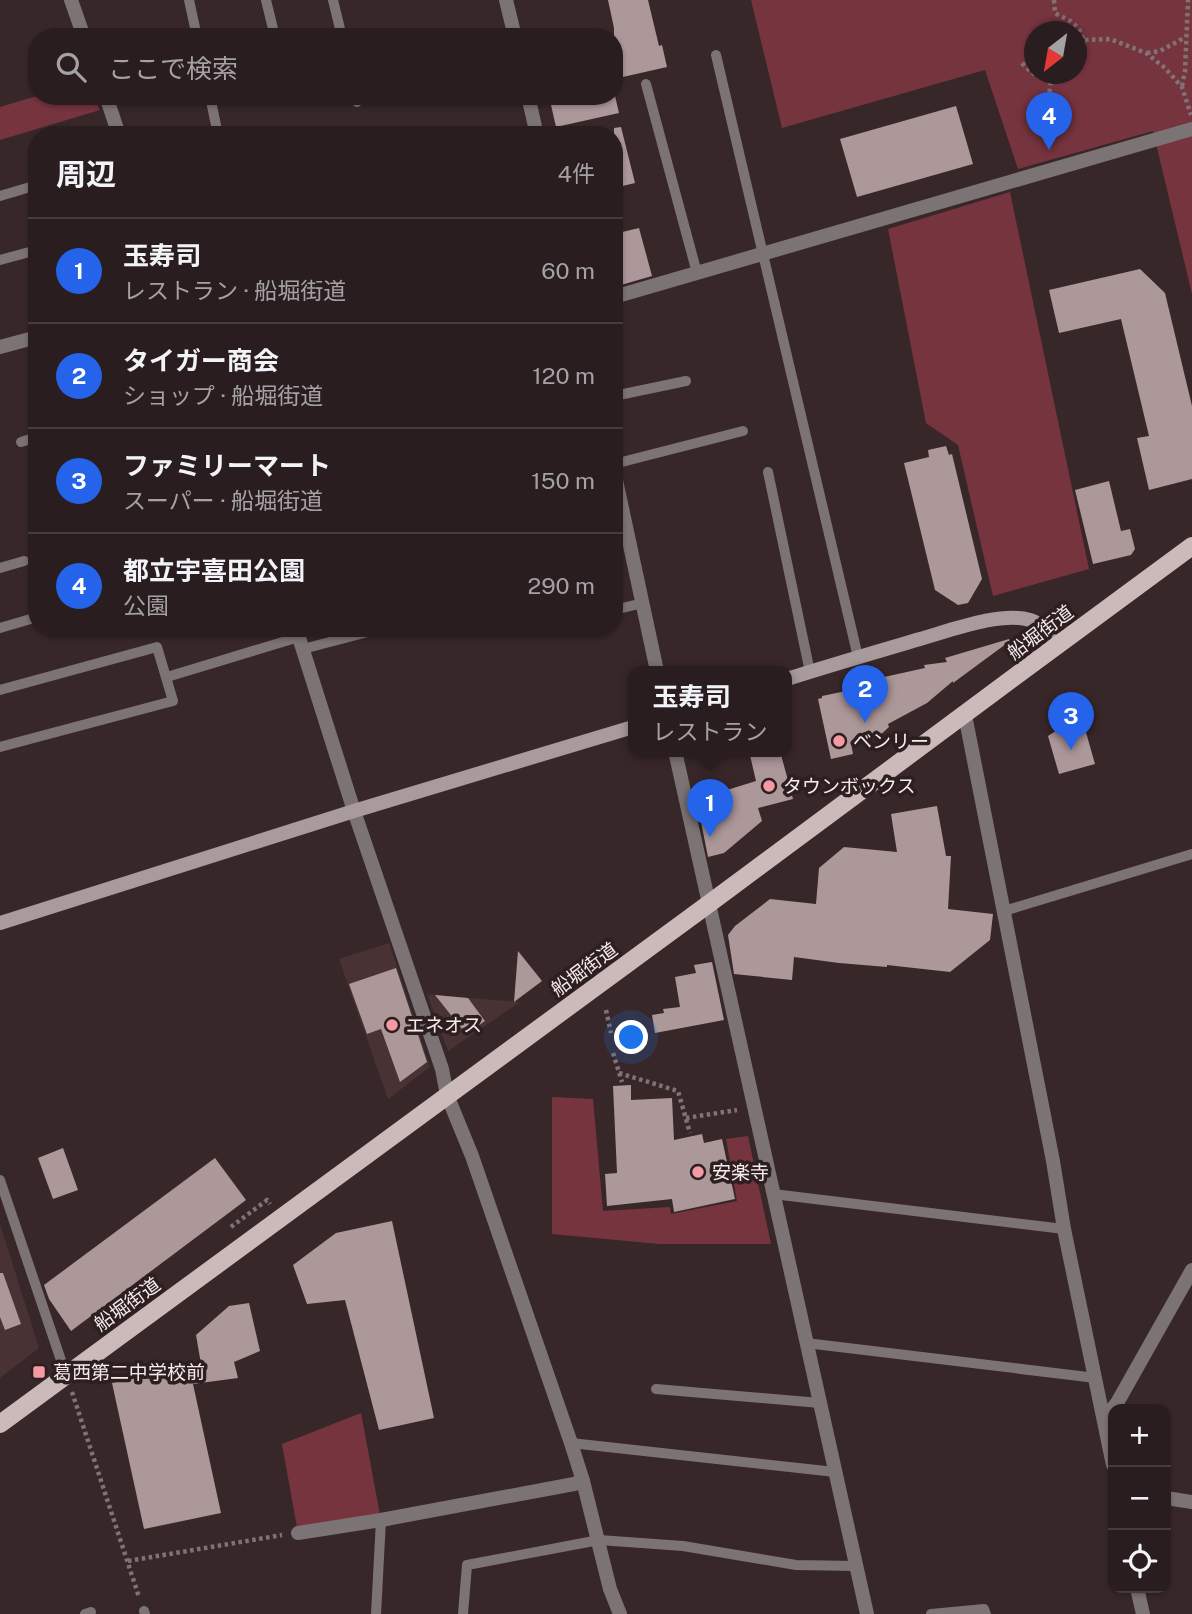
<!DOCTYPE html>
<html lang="ja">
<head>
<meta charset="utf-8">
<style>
	:root { --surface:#2a1d1f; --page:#362a2c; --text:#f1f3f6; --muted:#a5a2a4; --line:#463b3d; --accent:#2563eb }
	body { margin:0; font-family:"Public Sans","Noto Sans JP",sans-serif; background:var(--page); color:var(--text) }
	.controls { position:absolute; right:21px; bottom:21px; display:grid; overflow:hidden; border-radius:14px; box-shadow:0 2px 5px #0004 }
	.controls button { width:63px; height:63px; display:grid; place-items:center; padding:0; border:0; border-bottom:2px solid var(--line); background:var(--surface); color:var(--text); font:35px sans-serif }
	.compass { position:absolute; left:1024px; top:21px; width:63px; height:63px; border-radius:50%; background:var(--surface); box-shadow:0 2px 5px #0004; rotate:211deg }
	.you { position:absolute; left:632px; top:1038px; width:24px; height:24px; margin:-18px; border:5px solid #fff; border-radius:50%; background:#1a73e8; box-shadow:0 0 0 10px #1a73e833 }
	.badge { display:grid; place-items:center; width:46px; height:46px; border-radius:50%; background:var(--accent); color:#fff; font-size:23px; font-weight:700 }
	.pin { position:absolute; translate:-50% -58px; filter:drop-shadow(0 2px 4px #0008) }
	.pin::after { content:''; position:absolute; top:37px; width:24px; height:21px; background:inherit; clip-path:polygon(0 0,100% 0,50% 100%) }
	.popup { position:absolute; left:628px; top:666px; width:164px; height:91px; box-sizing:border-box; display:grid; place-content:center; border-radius:14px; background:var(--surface); filter:drop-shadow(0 2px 5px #0005); font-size:23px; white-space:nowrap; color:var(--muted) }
	.popup b { font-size:26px; color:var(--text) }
	.popup::after { content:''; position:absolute; left:50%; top:100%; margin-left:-14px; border:14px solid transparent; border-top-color:var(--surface) }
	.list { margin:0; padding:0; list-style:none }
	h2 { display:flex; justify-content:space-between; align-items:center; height:91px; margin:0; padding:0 28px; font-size:30px }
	h2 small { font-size:23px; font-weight:400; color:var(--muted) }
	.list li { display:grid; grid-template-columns:46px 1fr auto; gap:21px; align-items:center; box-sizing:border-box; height:105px; padding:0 28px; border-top:2px solid var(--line) }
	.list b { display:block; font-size:26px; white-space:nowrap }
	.list p { margin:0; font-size:23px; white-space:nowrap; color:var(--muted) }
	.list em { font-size:23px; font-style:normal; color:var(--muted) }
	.icon { flex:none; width:38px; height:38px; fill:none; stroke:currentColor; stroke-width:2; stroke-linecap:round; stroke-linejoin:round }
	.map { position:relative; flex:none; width:1192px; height:1614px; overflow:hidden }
	.search { position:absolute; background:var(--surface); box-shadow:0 2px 5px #0004; left:28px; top:28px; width:595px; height:77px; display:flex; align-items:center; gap:18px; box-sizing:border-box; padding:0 24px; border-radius:28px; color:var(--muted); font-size:26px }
	.panel { position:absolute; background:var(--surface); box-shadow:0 2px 5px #0004; left:28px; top:126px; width:595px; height:511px; border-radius:28px }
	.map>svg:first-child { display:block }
</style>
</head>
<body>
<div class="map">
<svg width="1192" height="1614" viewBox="0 0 1192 1614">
	<rect width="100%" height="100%" fill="#382729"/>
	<g fill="#493234">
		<polygon points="389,943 430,1067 388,1099 339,959"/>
		<polygon points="427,994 469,998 520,1002 448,1051"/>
		<polygon points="0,1224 39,1348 0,1378"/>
	</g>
	<g fill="#76343f" fill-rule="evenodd">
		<path d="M 751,0 L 1192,0 L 1192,294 L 1153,131 L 1018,169 L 985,70 L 782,128 ZM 1034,32 L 1076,32 L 1076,74 L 1034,74 Z"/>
		<polygon points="37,96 93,96 100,110 0,140 0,107"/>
		<polygon points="1010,192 1089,569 993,596 958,445 926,423 888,229"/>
		<polygon points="552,1097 593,1099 603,1211 670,1207 671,1214 737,1201 726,1139 748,1136 771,1244 659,1244 552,1234"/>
		<polygon points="361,1413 381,1520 298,1533 282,1444"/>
	</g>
	<g fill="#ac9799">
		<polygon points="608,0 648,0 659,46 662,45 667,67 614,79 614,28"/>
		<polygon points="549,96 615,96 619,113 556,127"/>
		<polygon points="956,106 973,164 857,197 840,139"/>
		<polygon points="621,127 635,183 614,188 614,128"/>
		<polygon points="639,228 652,276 614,287 614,234"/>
		<polygon points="1140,269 1165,293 1192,406 1192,479 1149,490 1137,438 1149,436 1121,319 1059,333 1049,290"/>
		<polygon points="946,446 949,455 952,454 982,579 968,603 958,605 935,590 904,463 929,457 928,450"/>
		<polygon points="1109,481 1121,531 1130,529 1135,549 1131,555 1093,564 1075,490"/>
		<polygon points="1009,639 1010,641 953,683 953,681 927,703 888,724 889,727 877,738 851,744 853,754 831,759 818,699 822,698 822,696 846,691 846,689 884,679 884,677 925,668 924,665 947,662 945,658"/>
		<polygon points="1081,715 1095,764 1059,774 1048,736"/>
		<polygon points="749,751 780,751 793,799 758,808 762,821 724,853 708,857 701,822 716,819 715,812 732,807 727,790 756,781"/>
		<polygon points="937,806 946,856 951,856 948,909 993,914 990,940 950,972 887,965 887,967 839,963 794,957 792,980 734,974 728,935 735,926 770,899 816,904 819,868 844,847 897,852 891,814"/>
		<polygon points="518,951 542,981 514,1002"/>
		<polygon points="712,962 724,1020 655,1033 652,1015 664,1013 663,1009 680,1007 675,977 696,973 694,965"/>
		<polygon points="396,968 427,1062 400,1082 381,1029 367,1034 349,984"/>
		<polygon points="435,995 468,998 485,1021 466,1034"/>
		<polygon points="631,1085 631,1100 672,1098 674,1140 702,1134 704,1143 722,1139 735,1199 674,1212 672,1199 607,1206 605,1174 617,1173 613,1086"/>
		<polygon points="63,1148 78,1190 53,1199 38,1158"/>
		<polygon points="215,1158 246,1200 71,1331 49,1299 44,1285"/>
		<polygon points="392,1221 434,1418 379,1430 345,1300 307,1304 293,1265 336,1233"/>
		<polygon points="0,1273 3,1273 21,1324 5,1330 0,1317"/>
		<polygon points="249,1303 260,1351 234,1362 238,1378 193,1384 221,1513 144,1529 112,1383 201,1364 196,1335 229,1306"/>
	</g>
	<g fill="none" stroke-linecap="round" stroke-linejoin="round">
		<g stroke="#817274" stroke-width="4.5" stroke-dasharray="3.5 3.5" stroke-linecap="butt">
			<path d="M 1054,0 L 1055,13 C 1061,17 1071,20 1075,25 C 1087,37 1087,55 1076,67"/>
			<polyline points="1085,40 1110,39 1146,53 1165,68 1182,87 1191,115"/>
			<polyline points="1147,53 1160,51 1184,38"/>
			<path d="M 1022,63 C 1038,81 1050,83 1072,74"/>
			<polyline points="1182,86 1185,71 1188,0"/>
			<polyline points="1046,120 1051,80"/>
			<polyline points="606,1010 611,1033"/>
			<polyline points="613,1053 622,1082"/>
			<polyline points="619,1073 678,1091 690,1133"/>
			<polyline points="686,1118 737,1110"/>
			<polyline points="231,1227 267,1200 270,1204"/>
			<polyline points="72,1392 139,1597"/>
			<polyline points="128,1561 282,1535"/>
		</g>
		<g stroke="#7c7374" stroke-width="10">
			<polyline points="189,0 197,37"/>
			<polyline points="266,0 275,37"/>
			<polyline points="333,0 342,37"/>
			<polyline points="716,55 858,657"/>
			<polyline points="646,84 697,273"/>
			<polyline points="210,96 218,135"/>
			<polyline points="288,96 289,99"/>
			<polyline points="355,96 357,102"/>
			<polyline points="0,196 37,185"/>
			<polyline points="0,260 37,250"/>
			<polyline points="614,396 686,381"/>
			<polyline points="21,442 37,437"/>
			<polyline points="614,464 743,431"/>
			<polyline points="768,472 810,672"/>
			<polyline points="0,568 24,561"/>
			<polyline points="614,610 643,603"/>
			<polyline points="0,628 34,618"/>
			<polyline points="528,628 529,631 540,628"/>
			<polyline points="303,649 383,628"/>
			<polyline points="167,677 299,637"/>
			<polyline points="0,690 157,647 173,701 0,747"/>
			<polyline points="1004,911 1192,854"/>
			<polyline points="0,1180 66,1375"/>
			<polyline points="773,1194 1064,1229"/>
			<polyline points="806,1343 1096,1378"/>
			<polyline points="656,1389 820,1403"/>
			<polyline points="571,1443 835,1472"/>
			<polyline points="144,1611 145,1614"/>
			<polyline points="85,1614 91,1612"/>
			<polyline points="376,1614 381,1520"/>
			<polyline points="463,1614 467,1565 599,1540 683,1546 796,1565 856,1566"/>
			<polyline points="931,1614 984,1609 986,1614"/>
		</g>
		<g stroke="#7c7374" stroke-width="14">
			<polyline points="71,0 84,37"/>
			<polyline points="506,0 515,37"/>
			<polyline points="106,96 119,135"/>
			<polyline points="528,96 537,135"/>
			<polyline points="614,297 1192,129"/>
			<polyline points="0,347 37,337"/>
			<polyline points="614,471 657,671"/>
			<polyline points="296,628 354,811 442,1069 447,1095 472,1156 571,1443 583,1481 610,1589 620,1614"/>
			<polyline points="965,715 1053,1161 1064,1229 1113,1465"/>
			<polyline points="675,751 867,1614"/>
			<polyline points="1104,1419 1117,1403 1192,1270"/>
			<polyline points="1166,1498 1192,1502"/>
			<polyline points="298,1533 381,1520 574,1484 583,1481"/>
			<polyline points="1137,1588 1143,1614"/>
		</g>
		<g stroke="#a99b9c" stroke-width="14">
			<path d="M 787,679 C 831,665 876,652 920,639 C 949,631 1001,611 1030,620 C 1042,624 1051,634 1059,643"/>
			<polyline points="0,923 354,811 633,727"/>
		</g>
		<path stroke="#ccbabb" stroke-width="18" d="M 0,1424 C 237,1249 476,1075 714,900 C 873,783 1032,663 1192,546"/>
	</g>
	<g fill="#f49aa5" stroke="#2d1e1f" stroke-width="2.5">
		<circle cx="839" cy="741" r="7"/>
		<circle cx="769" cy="786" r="7"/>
		<circle cx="392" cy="1025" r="7"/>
		<circle cx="698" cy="1172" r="7"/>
		<rect x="32" y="1365" width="14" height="14" rx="3.5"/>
	</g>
	<g text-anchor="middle" stroke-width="7" stroke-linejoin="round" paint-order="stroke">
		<g font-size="19" fill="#f6ebec" stroke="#2d1e1f">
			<text transform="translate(1040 632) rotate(-37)" y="7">船堀街道</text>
			<text transform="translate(584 969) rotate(-36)" y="7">船堀街道</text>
			<text transform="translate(127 1304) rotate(-36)" y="7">船堀街道</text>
		</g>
		<g font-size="19" fill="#f6ebec" stroke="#2d1e1f" text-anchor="start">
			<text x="853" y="748">ベンリー</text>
			<text x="783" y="793">タウンボックス</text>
			<text x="406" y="1032">エネオス</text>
			<text x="712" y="1179">安楽寺</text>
			<text x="53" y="1379">葛西第二中学校前</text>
		</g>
	</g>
</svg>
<div class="controls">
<button>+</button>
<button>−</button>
<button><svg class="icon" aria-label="locate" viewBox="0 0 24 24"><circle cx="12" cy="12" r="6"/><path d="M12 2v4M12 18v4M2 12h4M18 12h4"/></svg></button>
</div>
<svg class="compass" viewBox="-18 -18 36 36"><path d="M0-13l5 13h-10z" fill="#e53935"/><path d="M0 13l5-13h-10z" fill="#a5a2a4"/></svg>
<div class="you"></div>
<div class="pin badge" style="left:710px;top:837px">1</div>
<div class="popup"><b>玉寿司</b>レストラン</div>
<div class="pin badge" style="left:865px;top:723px">2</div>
<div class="pin badge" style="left:1071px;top:750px">3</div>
<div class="pin badge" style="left:1049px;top:150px">4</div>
<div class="search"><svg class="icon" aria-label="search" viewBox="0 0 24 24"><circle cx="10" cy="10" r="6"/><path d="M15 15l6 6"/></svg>ここで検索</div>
<section class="panel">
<h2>周辺<small>4件</small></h2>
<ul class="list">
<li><span class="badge">1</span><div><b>玉寿司</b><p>レストラン · 船堀街道</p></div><em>60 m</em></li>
<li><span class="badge">2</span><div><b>タイガー商会</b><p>ショップ · 船堀街道</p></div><em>120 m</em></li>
<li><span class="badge">3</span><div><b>ファミリーマート</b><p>スーパー · 船堀街道</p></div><em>150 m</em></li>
<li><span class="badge">4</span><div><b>都立宇喜田公園</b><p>公園</p></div><em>290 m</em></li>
</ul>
</section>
</div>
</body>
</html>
